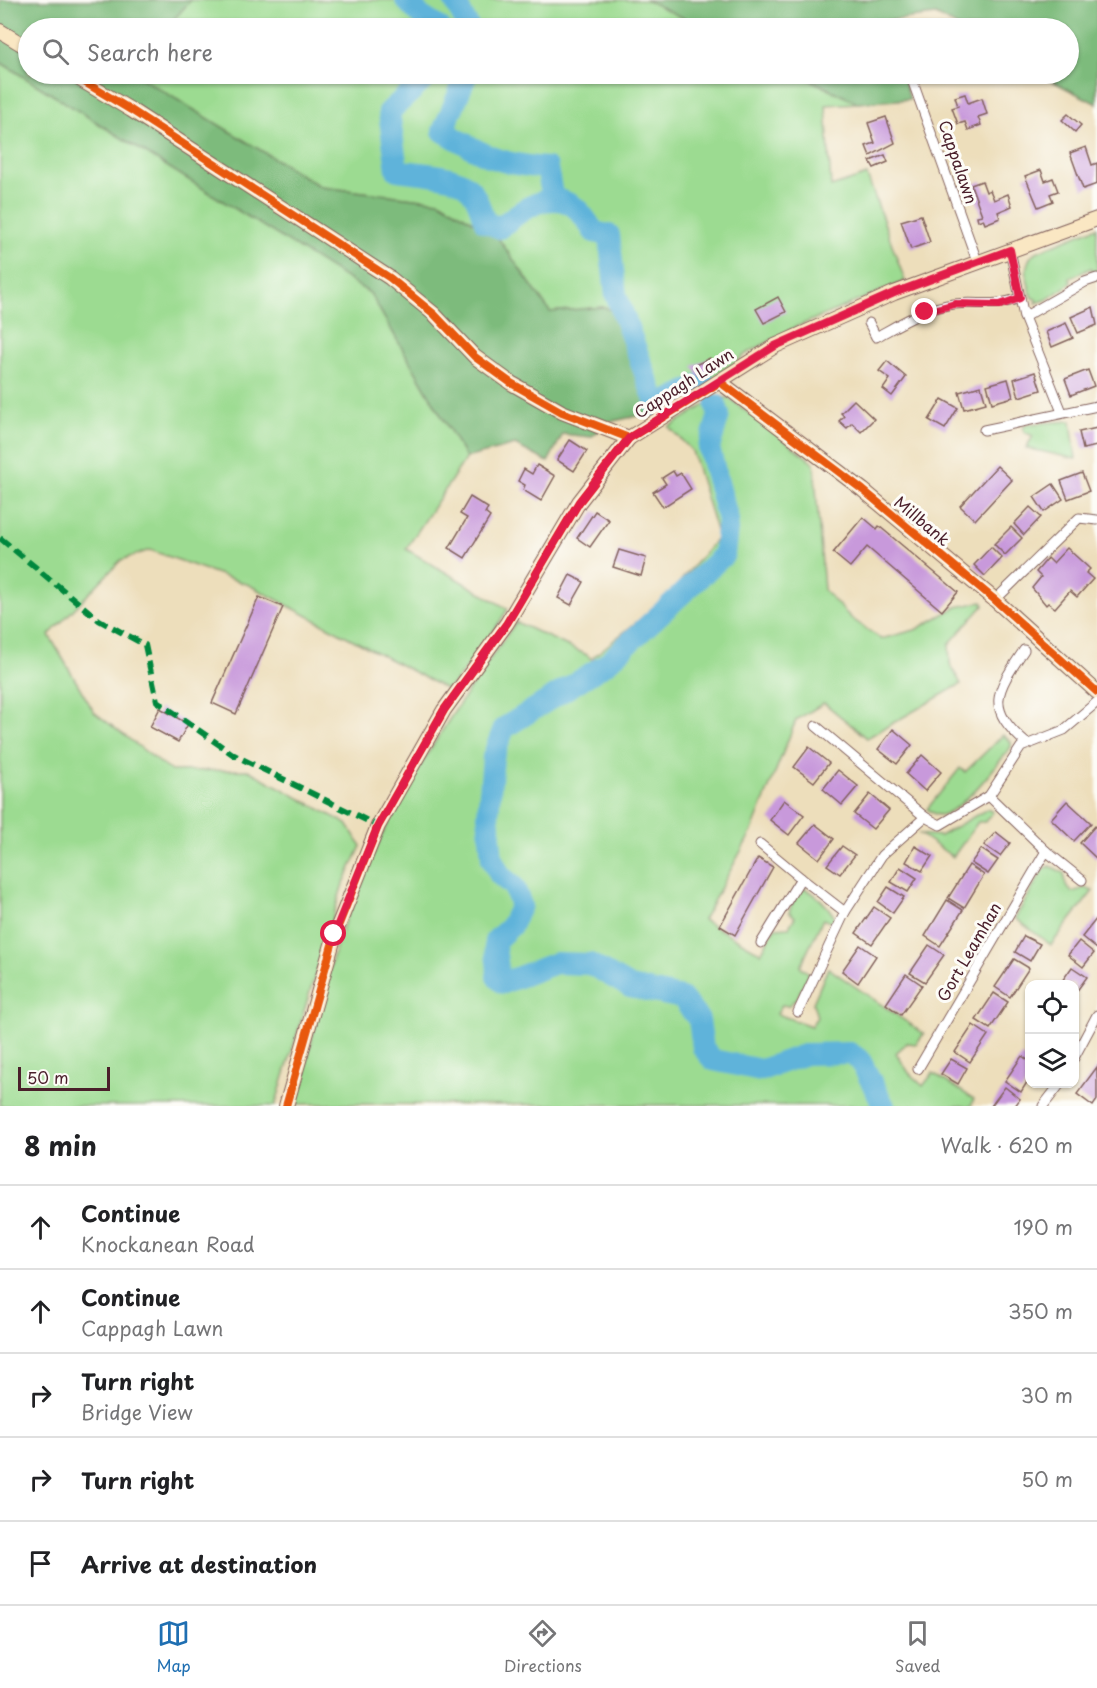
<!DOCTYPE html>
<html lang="en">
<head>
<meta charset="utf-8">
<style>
	:root { --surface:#fff; --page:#f2f2f2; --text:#202124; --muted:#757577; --line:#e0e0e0; --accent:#1f6fb2 }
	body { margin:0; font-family:"Playpen Sans",sans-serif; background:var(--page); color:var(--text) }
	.controls { position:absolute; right:18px; bottom:18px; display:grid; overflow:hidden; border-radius:12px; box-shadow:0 2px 4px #0004 }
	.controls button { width:54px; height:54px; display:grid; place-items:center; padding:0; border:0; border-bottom:2px solid var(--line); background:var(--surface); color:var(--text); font:30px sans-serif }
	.scale { position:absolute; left:18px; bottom:15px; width:92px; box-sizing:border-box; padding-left:6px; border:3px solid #4a1f2b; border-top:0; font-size:16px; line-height:21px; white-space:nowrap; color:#4a1f2b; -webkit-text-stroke:4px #fdfcf7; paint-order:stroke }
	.stop { position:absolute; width:18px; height:18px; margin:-14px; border:4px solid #e11d48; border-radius:50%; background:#fff }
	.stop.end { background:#e11d48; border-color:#fff; box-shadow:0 2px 6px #0008 }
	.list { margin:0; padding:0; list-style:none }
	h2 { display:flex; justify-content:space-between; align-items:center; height:78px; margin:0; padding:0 24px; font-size:26px }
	h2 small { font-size:20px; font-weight:400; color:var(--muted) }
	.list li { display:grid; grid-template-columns:39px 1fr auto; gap:18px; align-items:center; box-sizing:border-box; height:84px; padding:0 24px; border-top:2px solid var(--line) }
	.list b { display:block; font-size:22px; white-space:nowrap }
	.list p { margin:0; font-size:20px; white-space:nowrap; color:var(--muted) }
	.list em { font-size:20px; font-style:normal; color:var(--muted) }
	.icon { flex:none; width:33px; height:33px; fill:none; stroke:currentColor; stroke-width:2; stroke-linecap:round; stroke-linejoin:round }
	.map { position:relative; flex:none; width:1097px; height:1106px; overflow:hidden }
	.search { position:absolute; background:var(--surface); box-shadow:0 2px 4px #0004; left:18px; right:18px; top:18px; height:66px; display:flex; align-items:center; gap:15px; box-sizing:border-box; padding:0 21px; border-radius:33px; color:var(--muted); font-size:22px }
	.sheet { height:498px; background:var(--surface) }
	nav { display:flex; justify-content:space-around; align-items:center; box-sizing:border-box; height:84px; border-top:2px solid var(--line); background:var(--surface); font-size:16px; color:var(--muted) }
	nav a { display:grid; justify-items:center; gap:3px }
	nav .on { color:var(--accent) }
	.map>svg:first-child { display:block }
</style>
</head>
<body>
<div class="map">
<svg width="1097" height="1106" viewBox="0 0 1097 1106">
	<rect width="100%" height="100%" fill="#fdfcf7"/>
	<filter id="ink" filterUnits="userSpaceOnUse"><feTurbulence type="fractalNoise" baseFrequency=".0167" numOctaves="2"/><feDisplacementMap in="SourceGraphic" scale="12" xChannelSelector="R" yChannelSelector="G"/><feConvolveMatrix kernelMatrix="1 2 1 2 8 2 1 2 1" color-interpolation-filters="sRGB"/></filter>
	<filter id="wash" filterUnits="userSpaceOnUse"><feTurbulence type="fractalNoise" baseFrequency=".008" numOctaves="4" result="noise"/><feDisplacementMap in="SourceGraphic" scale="24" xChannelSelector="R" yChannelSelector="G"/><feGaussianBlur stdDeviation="1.35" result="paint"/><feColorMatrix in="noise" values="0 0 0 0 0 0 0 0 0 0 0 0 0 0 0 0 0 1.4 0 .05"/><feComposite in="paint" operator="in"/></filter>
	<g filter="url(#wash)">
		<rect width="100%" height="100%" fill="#eddebb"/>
		<g fill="#9cdb91" stroke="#737d5e" stroke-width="1.5">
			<polygon points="191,0 646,0 705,28 166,28"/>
			<polygon points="0,62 370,293 466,458 406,549 508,609 478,654 448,690 249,585 150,550 121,560 49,635 94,712 171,771 248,770 347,824 361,846 342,887 275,1106 0,1106"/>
			<polygon points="135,74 798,74 858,103 826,105 831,187 867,175 905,281 796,327 746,354 703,389 652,413 612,310 603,307 550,312 496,235 439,201 321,187"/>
			<path d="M 1097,227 L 1097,271 L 1093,272 L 1091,268 L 1070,278 L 1071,283 L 1046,300 L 1036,303 L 1036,299 L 1032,298 C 1028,282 1021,266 1034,253 Z"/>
			<path d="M 718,397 L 729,398 L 814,463 L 824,590 L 851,618 L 881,639 L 915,630 L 956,607 L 982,602 L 984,605 L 949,644 L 950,664 L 961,684 L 867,738 L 824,703 L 796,720 L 751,833 L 703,920 L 761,953 L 775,928 L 789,927 L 795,917 L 789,912 L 797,890 L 804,888 C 816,894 827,905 834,916 L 833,923 L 823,919 L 800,967 L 809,973 L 797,998 L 788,1006 L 782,1005 L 777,1014 L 811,1026 L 817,1017 L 813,1003 L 828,968 L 924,1034 L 916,1044 L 907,1043 L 896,1053 L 909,1073 L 923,1086 L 933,1073 L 974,1099 L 971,1106 L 297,1104 C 311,1048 322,986 341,932 C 380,819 447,719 516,622 L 587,655 L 603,670 L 593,657 L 666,598 L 718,537 L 692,451 L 669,427 Z"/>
			<polygon points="1071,421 1076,459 1026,448 1033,436 1024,432 1023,428 1027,424"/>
			<path d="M 1003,735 L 1011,742 L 1011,747 C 998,763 961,814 939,815 C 934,815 930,811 927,809 L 960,768 L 965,772 Z"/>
			<polygon points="987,809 993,812 986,822 978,822 953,857 920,834 940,836"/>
			<polygon points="1050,866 1064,873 1066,886 1072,892 1085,888 1093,891 1051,945 1015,918 1044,869"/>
		</g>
		<g fill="#7dbb7b" stroke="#646d53" stroke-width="1.5">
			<polygon points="0,0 191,0 166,28 28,28 28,74 135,74 321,187 439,201 496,235 550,312 603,307 612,310 652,413 609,422 591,437 563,434 548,462 515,445 466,458 370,293 0,62"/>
			<polygon points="646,0 1097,0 1097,104 1038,74 1068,74 1068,28 960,28 936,15 884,21 886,28 705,28"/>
			<polygon points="798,74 902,74 910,99 858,103"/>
		</g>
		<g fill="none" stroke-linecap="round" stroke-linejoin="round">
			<g stroke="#5eb3da" stroke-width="22">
				<polyline points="406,0 421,16 440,28"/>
				<polyline points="454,0 469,28"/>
				<path d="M 430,74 L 389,112 L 397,170 C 414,173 452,174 465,185 C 477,193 480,209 485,222 L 500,228 C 519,211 551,187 576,208 C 583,214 589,224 594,232 L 609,235 L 616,295 L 657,406 L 704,383"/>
				<path d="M 467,74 L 443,131 C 483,155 500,165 547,168 L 553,199"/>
				<path d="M 716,405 L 719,415 L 709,448 L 728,520 L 724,555 L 606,664 L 504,728 L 493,757 L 488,815 L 492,859 L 500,875 L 514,887 L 521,905 L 511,926 L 495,941 C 494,955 500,964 497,977 L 503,983 L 556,963 L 590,964 L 630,987 L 682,998 L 699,1020 L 703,1048 L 713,1060 L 761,1070 L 806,1054 L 850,1053 L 860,1060 L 884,1106"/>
			</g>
		</g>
		<g id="blocks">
			<g fill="#c899db">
				<polygon points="965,94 968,103 982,98 987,114 978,117 981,125 968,130 965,122 958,124 952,108 958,106 955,97"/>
				<polygon points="1068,114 1081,125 1075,132 1062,120"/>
				<polygon points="886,117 895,143 870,156 866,146 875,143 868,123"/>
				<polygon points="1086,147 1092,165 1097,163 1097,184 1083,189 1070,153"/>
				<polygon points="885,155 888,162 874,168 870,161"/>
				<polygon points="1041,170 1045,181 1053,178 1058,191 1050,194 1053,201 1038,207 1025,176"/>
				<polygon points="982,181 986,192 990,190 994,200 1008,194 1012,206 998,212 1000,218 985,224 983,219 978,221 977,216 982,215 971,185"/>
				<polygon points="921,215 930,242 911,249 901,221"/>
				<polygon points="778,297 786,312 764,323 756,309"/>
				<polygon points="1093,307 1097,325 1078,333 1071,317"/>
				<polygon points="1066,323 1073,338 1052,347 1046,332"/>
				<polygon points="710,358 715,368 699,377 693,366"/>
				<polygon points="887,361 906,377 892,396 883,389 890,379 879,371"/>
				<polygon points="1088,370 1094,386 1071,395 1065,379"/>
				<polygon points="1035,372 1041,390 1019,397 1014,379"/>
				<polygon points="1008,379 1013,397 992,403 987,385"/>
				<polygon points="981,386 986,403 964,409 959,392"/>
				<polygon points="942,399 958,408 945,429 929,420"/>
				<polygon points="854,400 874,419 861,432 852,423 847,428 839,421 844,416 841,413"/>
				<polygon points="1097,428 1097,446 1083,449 1079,432"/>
				<polygon points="570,440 587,451 574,471 557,460"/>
				<polygon points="537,465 555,476 541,501 523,490 525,485 518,481 524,469 532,474"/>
				<polygon points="997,466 1012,480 975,520 960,506"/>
				<polygon points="673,471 676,476 681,473 691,489 663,507 653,492 666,484 662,478"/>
				<polygon points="1082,473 1089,491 1068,499 1061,481"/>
				<polygon points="1053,484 1063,499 1044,512 1034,497"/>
				<polygon points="470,497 488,508 485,513 490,517 465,558 449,548 467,518 460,514"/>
				<polygon points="1030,507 1041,517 1024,535 1014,524"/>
				<polygon points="595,511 609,520 590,547 577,538"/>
				<polygon points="863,517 877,529 879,526 958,592 942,611 867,547 850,567 833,553"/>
				<polygon points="1011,527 1022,538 1005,555 994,544"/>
				<polygon points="991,547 1002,558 985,576 974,565"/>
				<polygon points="1067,548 1090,569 1086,573 1093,579 1077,597 1070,591 1055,608 1048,603 1046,605 1032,588 1041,577 1036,572 1048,558 1053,563"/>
				<polygon points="619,550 646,558 641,576 613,567"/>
				<polygon points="570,575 584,582 571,605 558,598"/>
				<polygon points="259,597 283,607 236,714 212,703"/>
				<polygon points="160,708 188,724 178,742 150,727"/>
				<polygon points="893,729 912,745 897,764 878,749"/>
				<polygon points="809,747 829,763 814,782 794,767"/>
				<polygon points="922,755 941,772 925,791 906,774"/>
				<polygon points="838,770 858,786 842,805 823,789"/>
				<polygon points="870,794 889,810 873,829 854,814"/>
				<polygon points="784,800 804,815 789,835 770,820"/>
				<polygon points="1067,801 1091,823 1074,841 1051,819"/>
				<polygon points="815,824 834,839 819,859 799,843"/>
				<polygon points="1095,826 1097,828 1097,859 1080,843"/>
				<polygon points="996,832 1010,843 1000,856 984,845"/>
				<polygon points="842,846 855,855 840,874 827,865"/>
				<polygon points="915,846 932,856 922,871 906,862"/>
				<polygon points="981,849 998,860 988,874 971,863"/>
				<polygon points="758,858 773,867 735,935 720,926"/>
				<polygon points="969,865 984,875 964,908 948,898"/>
				<polygon points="900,867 917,878 908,892 891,882"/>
				<polygon points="888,887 904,897 893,913 878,902"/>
				<polygon points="947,900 963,910 940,946 925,936"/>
				<polygon points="874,907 890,918 872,944 856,933"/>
				<polygon points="1097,918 1097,949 1082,937"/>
				<polygon points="1024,936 1040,944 1030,961 1015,952"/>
				<polygon points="1079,941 1094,953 1083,967 1068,955"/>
				<polygon points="860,945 876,956 858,983 842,971"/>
				<polygon points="929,945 944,955 925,982 910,973"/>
				<polygon points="1014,959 1029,968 1010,997 995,987"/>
				<polygon points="1072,967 1087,977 1076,992 1074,984 1066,984 1062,981"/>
				<polygon points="906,974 922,985 901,1015 886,1004"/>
				<polygon points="994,993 1008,1002 990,1029 976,1020"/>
				<polygon points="973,1025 988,1035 970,1062 955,1052"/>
				<polygon points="1022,1056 1029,1061 1029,1079 1021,1092 1005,1081"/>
				<polygon points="951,1059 967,1068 958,1084 941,1074"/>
				<polygon points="1097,1067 1097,1100 1093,1106 1077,1094"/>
				<polygon points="1005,1087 1020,1099 1015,1106 991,1106"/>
			</g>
		</g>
	</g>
	<g filter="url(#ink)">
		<use href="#blocks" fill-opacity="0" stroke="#83625d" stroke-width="1.5"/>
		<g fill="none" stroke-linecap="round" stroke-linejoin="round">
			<defs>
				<g id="street">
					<polyline points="910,74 977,261"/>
					<polyline points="1010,250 1024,317 1062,412"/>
					<polyline points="1024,317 1085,282 1097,278"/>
					<path d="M 869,323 L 876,337 C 900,324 927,307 954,304 C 981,301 990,308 1020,298"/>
					<polyline points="984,430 1097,406"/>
					<polyline points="995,600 1079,518 1097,520"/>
					<path d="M 1024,650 C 995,693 985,708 1027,744"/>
					<polyline points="816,726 925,817"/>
					<polyline points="989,796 1046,851"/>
					<polyline points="760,844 801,878"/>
					<polyline points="761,943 801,878 845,912"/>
					<polyline points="798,1012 845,912 882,855 925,817 940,825 989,796 1021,747 1064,730 1097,702"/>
					<polyline points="1074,1058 1097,1015"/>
					<polyline points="918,1069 1046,851 1082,880"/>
					<polyline points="1043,1106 1060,1084"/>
				</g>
				<g id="secondary">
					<polyline points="0,31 28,48"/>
					<polyline points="71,74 131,110 390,278 434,314 475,357 511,383 562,412 629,438"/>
					<polyline points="720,382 863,490 995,600 1097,692"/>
					<polyline points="286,1106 335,934 378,826 444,710 507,623 579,502 629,438 775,346 894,293 1097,219"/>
				</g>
			</defs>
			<use href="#street" stroke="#83625d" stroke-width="11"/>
			<use href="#secondary" stroke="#83625d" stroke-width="16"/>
			<use href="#street" stroke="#fff" stroke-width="9"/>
			<use href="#secondary" stroke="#fae7c3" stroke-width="14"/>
			<polyline stroke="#00873e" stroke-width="6" stroke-dasharray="12 6" stroke-linecap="butt" points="0,538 99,620 145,645 157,701 234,755 378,826"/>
			<defs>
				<g id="cycleway">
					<polyline points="71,74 131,110 390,278 434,314 475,357 511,383 562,412 629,438"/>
					<polyline points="286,1106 335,934 378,826 444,710 507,623 579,502 629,438 720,382 863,490 995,600 1097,692"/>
				</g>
			</defs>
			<use href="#cycleway" stroke="#fdfcf7" stroke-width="11"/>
			<use href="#cycleway" stroke="#e8590c" stroke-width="8"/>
		</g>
	</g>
	<g fill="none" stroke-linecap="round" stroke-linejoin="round" filter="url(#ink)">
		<polyline stroke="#e11d48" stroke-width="8" points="334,934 378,826 444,710 507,623 579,502 629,438 775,346 894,293 1010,250 1020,298 1000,305 955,304 925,312"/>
	</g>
	<g text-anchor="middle" stroke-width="6" stroke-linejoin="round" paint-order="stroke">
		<g font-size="16" fill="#4a1f2b" stroke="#fdfcf7">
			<text transform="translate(958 162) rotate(71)" y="6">Cappalawn</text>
			<text transform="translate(684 383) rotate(-33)" y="6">Cappagh Lawn</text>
			<text transform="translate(922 521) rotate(40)" y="6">Millbank</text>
			<text transform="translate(969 952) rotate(-60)" y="6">Gort Leamhan</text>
		</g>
	</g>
</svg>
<div class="controls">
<button><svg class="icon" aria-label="locate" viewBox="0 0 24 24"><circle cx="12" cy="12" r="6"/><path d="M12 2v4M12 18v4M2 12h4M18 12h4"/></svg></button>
<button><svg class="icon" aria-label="layers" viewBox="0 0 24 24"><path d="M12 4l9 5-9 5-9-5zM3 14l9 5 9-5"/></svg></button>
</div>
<div class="scale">50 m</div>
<div class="stop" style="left:334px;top:934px"></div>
<div class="stop end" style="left:925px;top:312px"></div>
<div class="search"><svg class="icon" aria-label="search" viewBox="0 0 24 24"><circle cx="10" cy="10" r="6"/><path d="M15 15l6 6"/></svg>Search here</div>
</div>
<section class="sheet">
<h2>8 min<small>Walk · 620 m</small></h2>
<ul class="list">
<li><svg class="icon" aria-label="ahead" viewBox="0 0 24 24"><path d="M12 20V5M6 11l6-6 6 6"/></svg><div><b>Continue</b><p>Knockanean Road</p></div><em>190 m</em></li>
<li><svg class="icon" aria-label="ahead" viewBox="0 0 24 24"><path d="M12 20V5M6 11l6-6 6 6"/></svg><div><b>Continue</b><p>Cappagh Lawn</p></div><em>350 m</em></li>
<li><svg class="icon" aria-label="right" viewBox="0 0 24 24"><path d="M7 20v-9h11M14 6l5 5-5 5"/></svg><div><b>Turn right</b><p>Bridge View</p></div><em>30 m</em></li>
<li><svg class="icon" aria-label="right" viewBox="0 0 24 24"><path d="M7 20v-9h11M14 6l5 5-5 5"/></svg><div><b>Turn right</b></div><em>50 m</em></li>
<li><svg class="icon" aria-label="arrive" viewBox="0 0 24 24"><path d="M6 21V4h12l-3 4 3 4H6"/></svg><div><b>Arrive at destination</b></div></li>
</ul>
</section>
<nav>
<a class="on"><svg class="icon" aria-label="map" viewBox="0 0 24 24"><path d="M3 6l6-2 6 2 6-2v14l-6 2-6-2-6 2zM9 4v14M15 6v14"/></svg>Map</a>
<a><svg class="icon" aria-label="directions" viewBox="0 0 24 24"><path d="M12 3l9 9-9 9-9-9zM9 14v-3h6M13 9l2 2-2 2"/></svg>Directions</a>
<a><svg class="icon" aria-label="saved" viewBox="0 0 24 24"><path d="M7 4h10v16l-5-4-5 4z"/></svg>Saved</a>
</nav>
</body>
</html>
